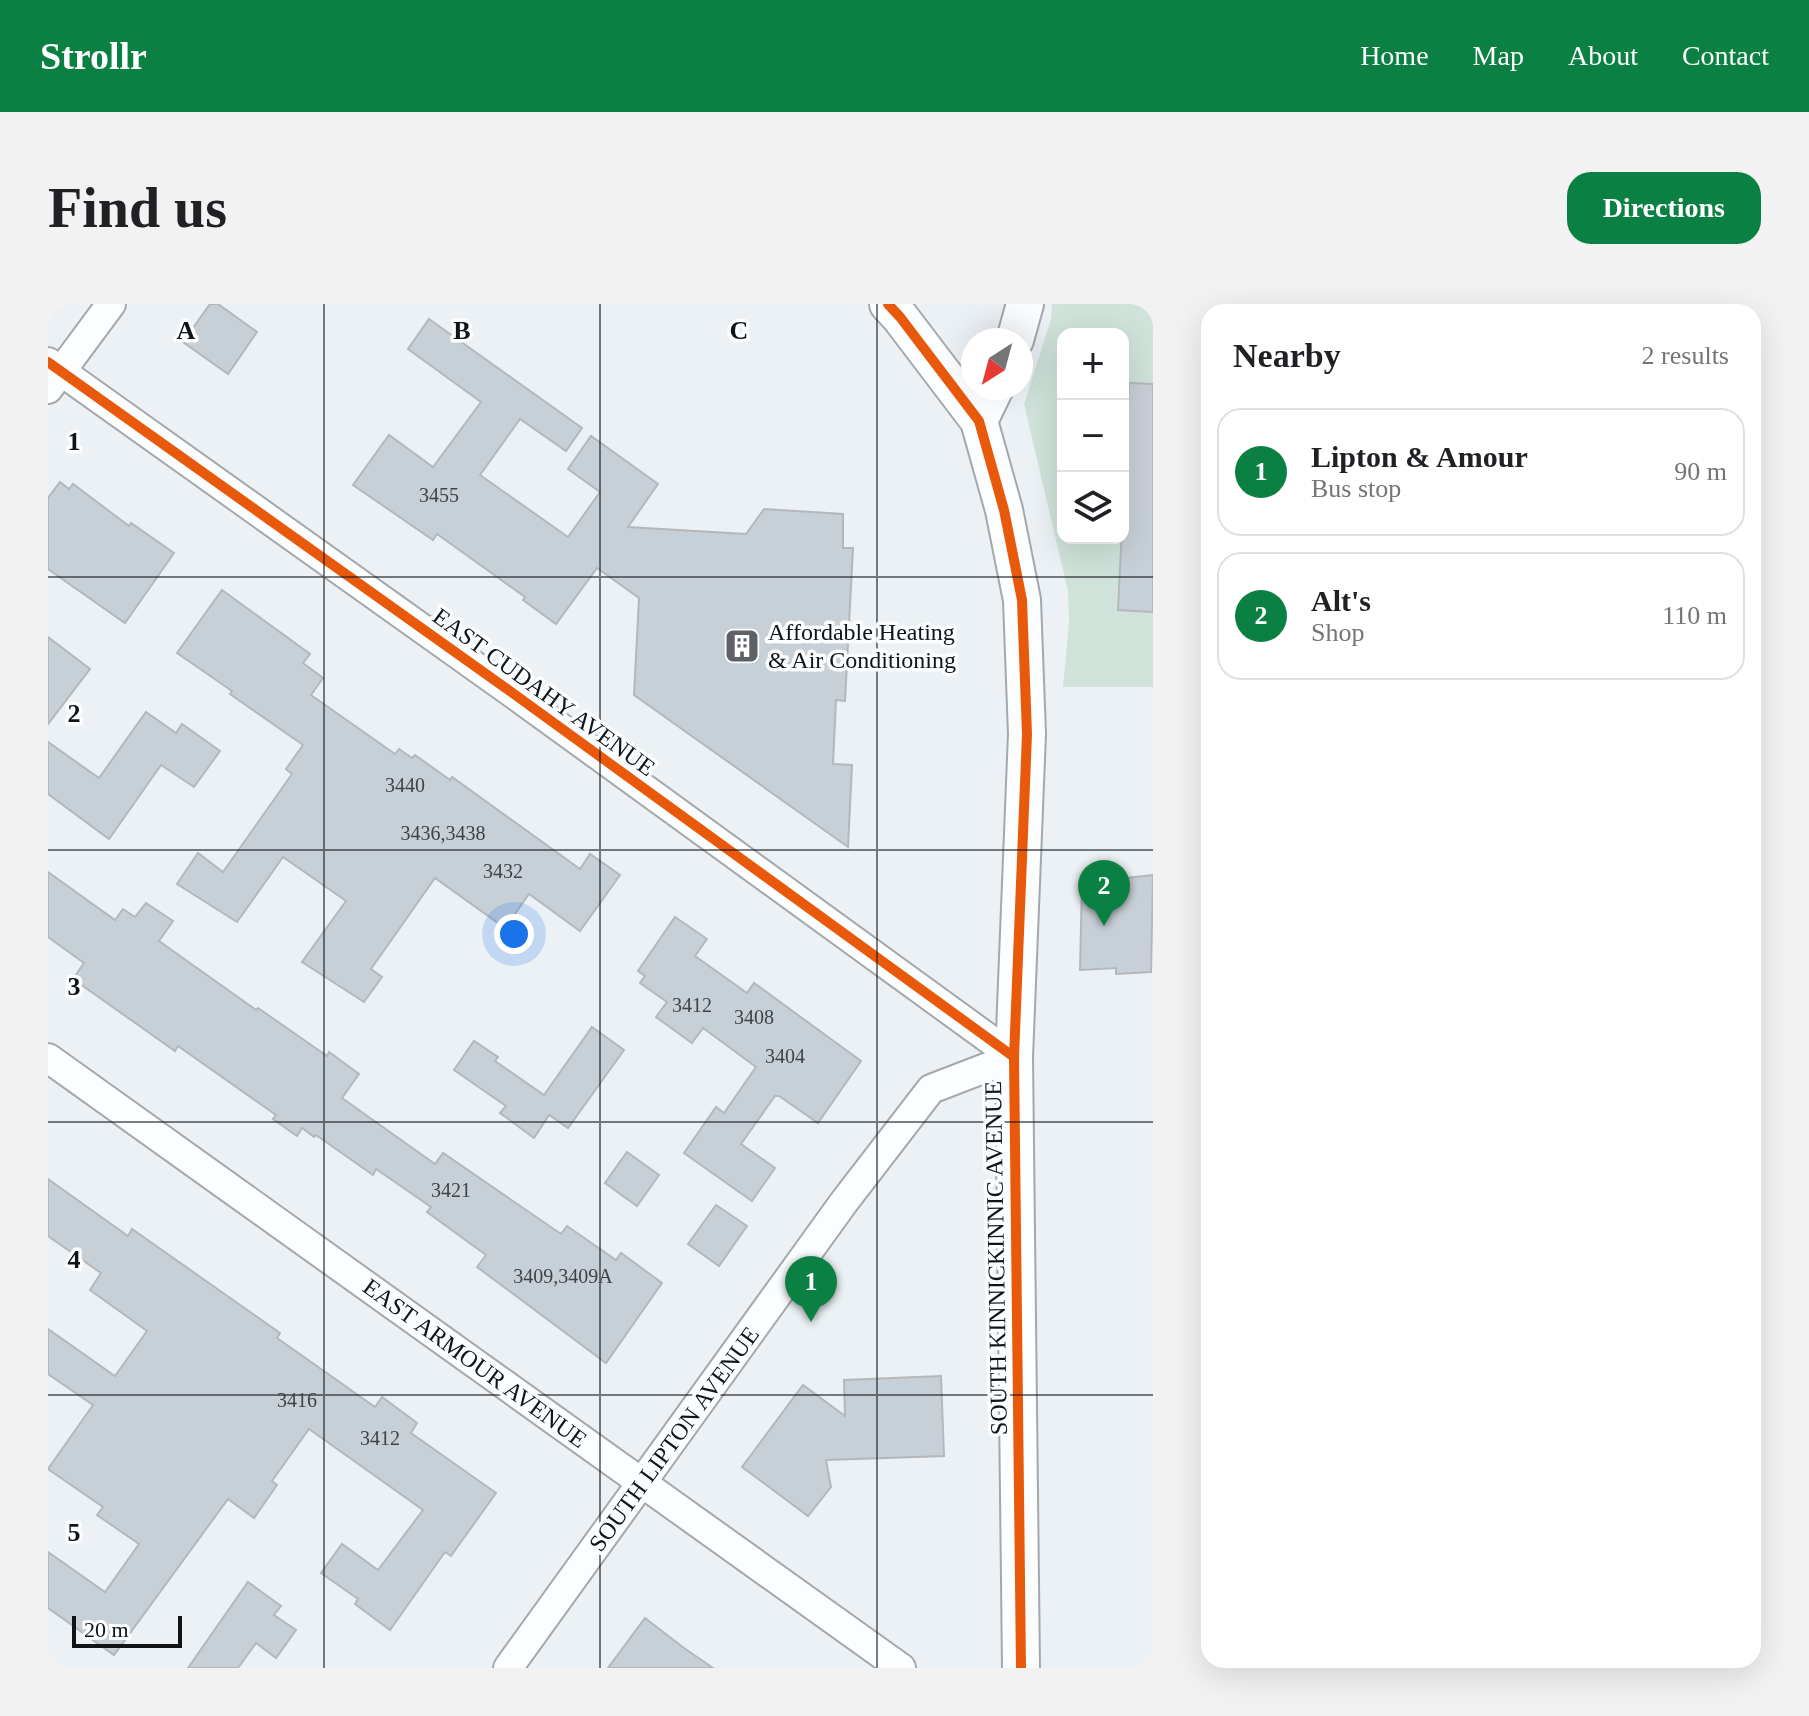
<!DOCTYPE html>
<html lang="en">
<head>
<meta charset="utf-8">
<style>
	:root { --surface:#fff; --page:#f2f2f2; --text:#202124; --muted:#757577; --line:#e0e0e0; --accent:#0b8043 }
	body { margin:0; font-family:"Times New Roman",serif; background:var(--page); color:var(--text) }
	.controls { position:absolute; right:24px; top:24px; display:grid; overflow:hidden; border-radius:16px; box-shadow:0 8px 32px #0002 }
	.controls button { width:72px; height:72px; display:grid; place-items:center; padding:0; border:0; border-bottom:2px solid var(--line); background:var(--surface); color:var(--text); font:40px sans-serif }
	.compass { position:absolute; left:913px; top:24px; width:72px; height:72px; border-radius:50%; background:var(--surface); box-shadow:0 8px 32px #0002; rotate:216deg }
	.scale { position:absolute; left:24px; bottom:20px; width:110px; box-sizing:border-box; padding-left:8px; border:4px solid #111417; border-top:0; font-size:22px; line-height:28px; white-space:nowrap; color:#111417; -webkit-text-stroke:6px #fbfdfe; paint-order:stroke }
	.you { position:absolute; left:466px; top:630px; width:28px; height:28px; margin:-20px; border:6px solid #fff; border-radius:50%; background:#1a73e8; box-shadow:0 0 0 12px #1a73e833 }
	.badge { display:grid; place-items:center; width:52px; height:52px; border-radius:50%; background:var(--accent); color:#fff; font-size:26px; font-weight:700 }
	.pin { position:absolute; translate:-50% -66px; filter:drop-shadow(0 2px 4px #0008) }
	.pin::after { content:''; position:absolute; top:42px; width:28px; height:24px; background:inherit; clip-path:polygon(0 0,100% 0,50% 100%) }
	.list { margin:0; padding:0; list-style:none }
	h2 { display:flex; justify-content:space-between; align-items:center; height:104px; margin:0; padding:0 32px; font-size:34px }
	h2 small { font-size:26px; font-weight:400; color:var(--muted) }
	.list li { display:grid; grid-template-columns:52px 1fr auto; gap:24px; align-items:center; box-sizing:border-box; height:128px; margin:0 16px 16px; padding:0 16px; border:2px solid var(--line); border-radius:24px }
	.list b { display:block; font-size:30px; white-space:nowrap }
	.list p { margin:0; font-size:26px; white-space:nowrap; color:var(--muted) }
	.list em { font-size:26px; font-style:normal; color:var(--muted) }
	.icon { flex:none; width:44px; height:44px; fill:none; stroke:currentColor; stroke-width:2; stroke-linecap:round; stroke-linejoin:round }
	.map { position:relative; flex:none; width:1105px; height:1364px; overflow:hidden; border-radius:24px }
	header { display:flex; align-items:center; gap:48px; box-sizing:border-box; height:112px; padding:0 40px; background:var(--accent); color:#fff }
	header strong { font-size:38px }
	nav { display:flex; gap:44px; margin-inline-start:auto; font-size:28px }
	.intro { display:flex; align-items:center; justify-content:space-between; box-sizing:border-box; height:192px; padding:0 48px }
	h1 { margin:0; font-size:56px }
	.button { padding:20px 36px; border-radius:24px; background:var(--accent); color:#fff; font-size:28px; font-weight:700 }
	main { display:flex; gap:48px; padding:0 48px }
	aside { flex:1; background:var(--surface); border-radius:24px; box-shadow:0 8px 32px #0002 }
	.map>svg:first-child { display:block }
</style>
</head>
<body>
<header>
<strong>Strollr</strong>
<nav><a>Home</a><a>Map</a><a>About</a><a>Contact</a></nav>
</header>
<div class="intro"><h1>Find us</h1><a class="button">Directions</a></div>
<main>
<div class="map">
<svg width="1105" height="1364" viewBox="0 0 1105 1364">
	<rect width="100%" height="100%" fill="#ecf1f5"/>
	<path fill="#cfe3da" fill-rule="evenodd" d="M 1004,0 L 1105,0 L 1105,383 L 1015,383 L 1021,319 L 1020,287 L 976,100 L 1003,15 ZM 1015,30 L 1075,30 L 1075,234 L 1015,234 Z"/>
	<g fill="#c8d0d7" stroke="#b4b8bb" stroke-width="2">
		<polygon points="162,0 170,0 209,28 180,70 135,38"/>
		<polygon points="381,15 534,124 518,147 472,115 432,171 520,233 552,188 520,165 543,132 610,180 580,223 698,230 716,205 795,210 795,244 805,244 797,397 788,396 785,460 804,461 800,543 586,391 591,294 549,264 508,320 475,296 477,293 389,230 385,236 305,181 341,131 385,163 433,98 360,45"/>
		<polygon points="1081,79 1105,80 1105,308 1070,306"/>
		<polygon points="12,178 21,185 25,180 81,222 83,219 126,249 77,319 0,265 0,194"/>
		<polygon points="174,286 262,350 255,359 275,374 263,391 347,450 351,445 364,454 367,451 402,476 404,473 532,565 542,550 572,571 532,627 481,590 457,624 387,574 323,665 334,673 316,698 254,658 298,597 235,553 189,618 129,580 150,549 175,568 244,470 238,465 255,441 182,390 184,387 129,349"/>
		<polygon points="0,333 42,365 0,420"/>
		<polygon points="98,408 128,429 134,420 172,447 146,483 113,461 61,535 0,490 0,438 51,474"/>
		<polygon points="0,568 67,616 75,605 87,613 98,599 125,617 111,637 208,706 210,704 279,752 281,748 311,770 294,794 387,860 395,849 513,930 519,922 568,956 573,949 614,979 558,1059 429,963 438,951 379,908 383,903 328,865 325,871 268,831 266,833 254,824 249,832 225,815 228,811 130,742 127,747 25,675 36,659 0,633"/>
		<polygon points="1105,571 1103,668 1068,670 1068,664 1032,666 1034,579"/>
		<polygon points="627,613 659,635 647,652 699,689 706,679 813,757 770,819 731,792 727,792 693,840 727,864 704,897 636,849 668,803 676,809 708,763 655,724 644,739 608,713 619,698 592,679 597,672 590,667"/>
		<polygon points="544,723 576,746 520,824 501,811 486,834 452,809 458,802 406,766 426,737 450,753 447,757 496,791"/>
		<polygon points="579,848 611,871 589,902 557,879"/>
		<polygon points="0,875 80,932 84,925 232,1029 229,1034 327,1103 334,1093 369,1119 363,1129 448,1189 403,1252 397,1248 342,1326 307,1300 310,1295 273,1269 294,1240 330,1266 375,1206 261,1125 224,1177 229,1181 206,1214 180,1195 66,1351 0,1304 0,1248 57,1288 91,1240 49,1211 55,1203 0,1165 45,1101 0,1070 0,1025 67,1072 99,1027 42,986 53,969 0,932"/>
		<polygon points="668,901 699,922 671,962 640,940"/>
		<polygon points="893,1072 896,1152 778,1156 783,1183 760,1212 694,1163 755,1081 797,1112 796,1076"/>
		<polygon points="200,1278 233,1302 226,1311 248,1326 228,1354 208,1339 190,1364 140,1364"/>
		<polygon points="597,1314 636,1344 665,1364 560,1364"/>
	</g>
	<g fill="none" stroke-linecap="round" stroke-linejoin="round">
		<defs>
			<g id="minor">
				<polyline points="0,58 466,390 966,753"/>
				<polyline points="0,85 63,0"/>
				<polyline points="0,754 853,1364"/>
				<polyline points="460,1364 796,898 883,785 966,753"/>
			</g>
			<g id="tertiary">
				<polyline points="840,0 852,13 931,117 956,206 974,296 979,430 966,753 973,1364"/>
				<polyline points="967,36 977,0"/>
				<polyline points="931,117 947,84"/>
			</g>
		</defs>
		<use href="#minor" stroke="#a4a8ab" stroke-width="32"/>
		<use href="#tertiary" stroke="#a4a8ab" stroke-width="40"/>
		<use href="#minor" stroke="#fcfdfe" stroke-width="28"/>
		<use href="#tertiary" stroke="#fcfdfe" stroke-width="36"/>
		<defs>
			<g id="cycleway">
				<polyline points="840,0 852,13 931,117 956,206 974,296 979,430 966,753 973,1364"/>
				<polyline points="0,58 466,390 966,753"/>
			</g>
		</defs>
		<use href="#cycleway" stroke="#fbfdfe" stroke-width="15"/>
		<use href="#cycleway" stroke="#e8590c" stroke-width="10"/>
	</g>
	<path fill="none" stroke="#111417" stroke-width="2" stroke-opacity="0.55" d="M 276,0 L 276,1364M 552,0 L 552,1364M 829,0 L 829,1364M 0,273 L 1105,273M 0,546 L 1105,546M 0,818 L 1105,818M 0,1091 L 1105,1091"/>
	<defs>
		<symbol id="building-square" viewBox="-11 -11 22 22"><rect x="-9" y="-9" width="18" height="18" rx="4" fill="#5e6165" stroke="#fbfdfe"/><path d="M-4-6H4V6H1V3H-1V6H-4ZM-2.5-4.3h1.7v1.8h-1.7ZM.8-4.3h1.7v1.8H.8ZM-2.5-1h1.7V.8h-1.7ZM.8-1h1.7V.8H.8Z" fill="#fff"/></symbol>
	</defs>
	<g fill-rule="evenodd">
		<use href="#building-square" x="674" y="322" width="40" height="40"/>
	</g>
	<g text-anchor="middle" stroke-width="7" stroke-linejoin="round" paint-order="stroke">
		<g font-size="20" fill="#3f4347">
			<text x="391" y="198">3455</text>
			<text x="357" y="488">3440</text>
			<text x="395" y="536">3436,3438</text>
			<text x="455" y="574">3432</text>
			<text x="644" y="708">3412</text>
			<text x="706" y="720">3408</text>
			<text x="737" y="759">3404</text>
			<text x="403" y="893">3421</text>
			<text x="515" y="979">3409,3409A</text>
			<text x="249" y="1103">3416</text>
			<text x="332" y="1141">3412</text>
		</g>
		<g font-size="24" fill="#111417" stroke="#fbfdfe" text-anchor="start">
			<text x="720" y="336">Affordable Heating<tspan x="720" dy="28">&amp; Air Conditioning</tspan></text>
		</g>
		<g font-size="24" fill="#111417" stroke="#fbfdfe">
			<text transform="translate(496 388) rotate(36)" y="8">EAST CUDAHY AVENUE</text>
			<text transform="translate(948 954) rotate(-91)" y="8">SOUTH KINNICKINNIC AVENUE</text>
			<text transform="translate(427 1059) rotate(36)" y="8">EAST ARMOUR AVENUE</text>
			<text transform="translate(626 1135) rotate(-54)" y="8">SOUTH LIPTON AVENUE</text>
		</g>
	</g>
	<g font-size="26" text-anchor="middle" font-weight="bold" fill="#111417" stroke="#fbfdfe" stroke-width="7" stroke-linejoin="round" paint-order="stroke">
		<text x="138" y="35">A</text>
		<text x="414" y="35">B</text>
		<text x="691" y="35">C</text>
		<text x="26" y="146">1</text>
		<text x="26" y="418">2</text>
		<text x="26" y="691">3</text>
		<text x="26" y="964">4</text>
		<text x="26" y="1237">5</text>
	</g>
</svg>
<div class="controls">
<button>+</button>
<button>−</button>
<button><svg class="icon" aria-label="layers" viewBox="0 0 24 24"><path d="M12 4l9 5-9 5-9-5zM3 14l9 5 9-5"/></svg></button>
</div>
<svg class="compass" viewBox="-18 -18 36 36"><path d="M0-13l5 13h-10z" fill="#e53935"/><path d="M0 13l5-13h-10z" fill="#757577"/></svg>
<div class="scale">20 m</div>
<div class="you"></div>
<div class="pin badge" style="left:763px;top:1018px">1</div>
<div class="pin badge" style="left:1056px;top:622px">2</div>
</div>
<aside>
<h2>Nearby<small>2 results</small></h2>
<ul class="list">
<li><span class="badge">1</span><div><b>Lipton &amp; Amour</b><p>Bus stop</p></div><em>90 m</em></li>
<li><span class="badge">2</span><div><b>Alt's</b><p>Shop</p></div><em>110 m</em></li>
</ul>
</aside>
</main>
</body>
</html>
